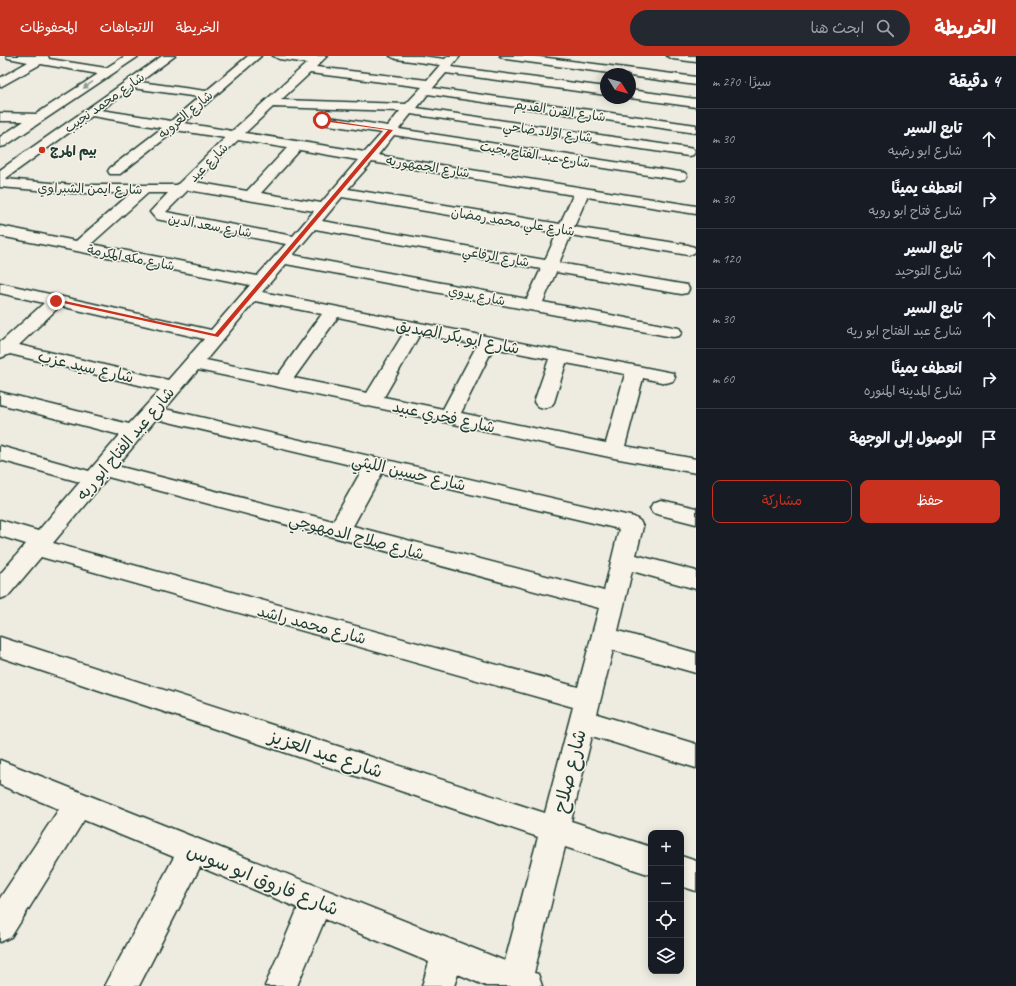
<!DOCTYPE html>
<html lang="ar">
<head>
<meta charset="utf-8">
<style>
	:root { --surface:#171b24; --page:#242831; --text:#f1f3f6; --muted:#9ea1a6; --line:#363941; --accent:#c8321e }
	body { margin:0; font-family:Caveat,"Playpen Sans Arabic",sans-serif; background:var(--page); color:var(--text); direction:rtl }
	.controls { position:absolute; right:12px; bottom:12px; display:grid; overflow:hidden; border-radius:8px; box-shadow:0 2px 10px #0003 }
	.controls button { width:36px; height:36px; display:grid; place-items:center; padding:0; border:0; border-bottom:1px solid var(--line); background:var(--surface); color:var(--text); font:20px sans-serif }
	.compass { position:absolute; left:600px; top:12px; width:36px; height:36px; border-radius:50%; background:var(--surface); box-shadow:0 2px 10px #0003; rotate:127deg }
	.stop { position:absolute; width:12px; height:12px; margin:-9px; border:3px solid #c8321e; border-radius:50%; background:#fff }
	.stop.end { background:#c8321e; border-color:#fff; box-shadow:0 1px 4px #0008 }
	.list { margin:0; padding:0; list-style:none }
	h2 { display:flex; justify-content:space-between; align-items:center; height:52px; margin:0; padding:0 16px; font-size:17px }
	h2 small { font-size:13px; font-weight:400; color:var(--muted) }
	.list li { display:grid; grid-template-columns:26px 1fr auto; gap:12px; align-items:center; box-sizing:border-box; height:60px; padding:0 16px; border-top:1px solid var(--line) }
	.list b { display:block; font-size:15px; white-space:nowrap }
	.list p { margin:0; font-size:13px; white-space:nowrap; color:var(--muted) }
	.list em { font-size:13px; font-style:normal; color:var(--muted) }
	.actions { display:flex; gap:8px; padding:12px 16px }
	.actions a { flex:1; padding:9px 0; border:1px solid var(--accent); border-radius:8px; text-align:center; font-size:14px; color:var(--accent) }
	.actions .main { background:var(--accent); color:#fff }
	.icon { flex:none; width:22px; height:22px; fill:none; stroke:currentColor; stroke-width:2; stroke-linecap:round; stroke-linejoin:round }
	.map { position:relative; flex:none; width:696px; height:930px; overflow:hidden; direction:ltr }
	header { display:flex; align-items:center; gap:24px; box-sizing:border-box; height:56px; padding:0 20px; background:var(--accent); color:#fff }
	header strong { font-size:19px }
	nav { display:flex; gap:22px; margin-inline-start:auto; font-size:14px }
	.search { width:280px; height:36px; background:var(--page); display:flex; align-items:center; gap:10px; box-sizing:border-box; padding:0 14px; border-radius:22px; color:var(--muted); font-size:15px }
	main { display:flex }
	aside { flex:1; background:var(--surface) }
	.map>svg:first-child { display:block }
</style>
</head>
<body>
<header>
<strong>الخريطة</strong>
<div class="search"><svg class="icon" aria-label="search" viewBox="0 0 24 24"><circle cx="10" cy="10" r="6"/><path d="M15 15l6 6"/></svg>ابحث هنا</div>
<nav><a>الخريطة</a><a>الاتجاهات</a><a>المحفوظات</a></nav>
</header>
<main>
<aside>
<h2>4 دقيقة<small>سيرًا · 270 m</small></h2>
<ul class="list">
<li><svg class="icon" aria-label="ahead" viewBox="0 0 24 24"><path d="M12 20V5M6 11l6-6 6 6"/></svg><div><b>تابع السير</b><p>شارع ابو رضيه</p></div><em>30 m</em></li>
<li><svg class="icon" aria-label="right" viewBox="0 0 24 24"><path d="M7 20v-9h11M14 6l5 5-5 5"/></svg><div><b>انعطف يمينًا</b><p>شارع فتاح ابو رويه</p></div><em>30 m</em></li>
<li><svg class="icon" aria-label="ahead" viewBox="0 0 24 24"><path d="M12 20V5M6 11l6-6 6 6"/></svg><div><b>تابع السير</b><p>شارع التوحيد</p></div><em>120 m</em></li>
<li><svg class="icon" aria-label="ahead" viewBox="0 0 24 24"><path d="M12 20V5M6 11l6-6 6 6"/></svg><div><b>تابع السير</b><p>شارع عبد الفتاح ابو ريه</p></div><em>30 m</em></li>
<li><svg class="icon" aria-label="right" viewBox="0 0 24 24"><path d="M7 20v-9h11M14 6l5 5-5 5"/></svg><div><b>انعطف يمينًا</b><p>شارع المدينه المنوره</p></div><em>60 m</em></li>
<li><svg class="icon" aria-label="arrive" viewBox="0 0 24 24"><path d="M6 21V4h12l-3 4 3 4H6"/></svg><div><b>الوصول إلى الوجهة</b></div></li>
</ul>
<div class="actions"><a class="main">حفظ</a><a>مشاركة</a></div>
</aside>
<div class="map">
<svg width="696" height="930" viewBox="0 0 696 930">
	<rect width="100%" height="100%" fill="#eeece1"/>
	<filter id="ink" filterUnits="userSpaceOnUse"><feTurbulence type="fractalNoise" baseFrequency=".025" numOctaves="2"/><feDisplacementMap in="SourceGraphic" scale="8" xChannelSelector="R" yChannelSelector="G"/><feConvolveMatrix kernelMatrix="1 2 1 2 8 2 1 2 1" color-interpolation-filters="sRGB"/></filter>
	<g filter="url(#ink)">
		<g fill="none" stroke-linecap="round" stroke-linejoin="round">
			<defs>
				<g id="minor">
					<polygon points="6,0 48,0 49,3 106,12 125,0 139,0 5,90 0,91 0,81 24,65 0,65 0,57 36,58 98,18 41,8 0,31 0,22 28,6 8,2"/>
					<path d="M 162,0 L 175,0 L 140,26 L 206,35 L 248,0 L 261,0 L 184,67 L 232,75 L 307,7 L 279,3 L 273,0 L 327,0 L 316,11 L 427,24 L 440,9 L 396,3 L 390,0 L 421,0 L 445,3 L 448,0 L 460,0 L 451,11 L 606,31 L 606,39 L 446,17 L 433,32 L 696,69 L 696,77 L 428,38 L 417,52 L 688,92 L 693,93 L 695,96 L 693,99 L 688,100 L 411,58 L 399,73 L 680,116 L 685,117 L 687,120 L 685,123 L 680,124 L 394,79 L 378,99 L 696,150 L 696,158 L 587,141 L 574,171 L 688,189 L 694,191 L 696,194 L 694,197 L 688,199 L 571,179 L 559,207 L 681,228 L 687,229 L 689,233 L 687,237 L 681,238 L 556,216 L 543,246 L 673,271 L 679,272 L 682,276 L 679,280 L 673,281 L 286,208 L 262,236 L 673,317 L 675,321 L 673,325 L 666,327 L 643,322 L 625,390 L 696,403 L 696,417 L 614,402 L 198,314 L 165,353 L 634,461 L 640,465 L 643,471 L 636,499 L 696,515 L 696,533 L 632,515 L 618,575 L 696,597 L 696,617 L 613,594 L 597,658 L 696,688 L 696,712 L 592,680 L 571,765 L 651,791 L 651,819 L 565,791 L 534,917 L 538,918 L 542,930 L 486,930 L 458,918 L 454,930 L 422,930 L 429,906 L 325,863 L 297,930 L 265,930 L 298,852 L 200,811 L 139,930 L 105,930 L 174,801 L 84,764 L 11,881 L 0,886 L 0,842 L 59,753 L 0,729 L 0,704 L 505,905 L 538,781 L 0,601 L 0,581 L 545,757 L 573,651 L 41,501 L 8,540 L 0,543 L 0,518 L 26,488 L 0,480 L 0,464 L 38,475 L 80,426 L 0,404 L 0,390 L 89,415 L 120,379 L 0,348 L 0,336 L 129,368 L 160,334 L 10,298 L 0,302 L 0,285 L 2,285 L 44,247 L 0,237 L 0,227 L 211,274 L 250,229 L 0,180 L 0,170 L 76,185 L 131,137 L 74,137 L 0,131 L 0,114 ZM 310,17 L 422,31 L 406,48 L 281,44 ZM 132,32 L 199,41 L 171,65 L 101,54 ZM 273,51 L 400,55 L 388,70 L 322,60 L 317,61 L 316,64 L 322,68 L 382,77 L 365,96 L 245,77 ZM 92,60 L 162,72 L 110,112 L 108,115 L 110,118 L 120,118 L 176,74 L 225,82 L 177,129 L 74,129 L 5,123 ZM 238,84 L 287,92 L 247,135 L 195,126 ZM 300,94 L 358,104 L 321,147 L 261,137 ZM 372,106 L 573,139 L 560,168 L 348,133 ZM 188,134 L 314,155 L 293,180 L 166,156 ZM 148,137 L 168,137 L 150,156 L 156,163 L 286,188 L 257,220 L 91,188 ZM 342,141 L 557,177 L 545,204 L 322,165 ZM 315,173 L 541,213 L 527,243 L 293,199 ZM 255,245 L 322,258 L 278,319 L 206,304 ZM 60,250 L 204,283 L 168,324 L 19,289 ZM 338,261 L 405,275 L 367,337 L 294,322 ZM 420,278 L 477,289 L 443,353 L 384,341 ZM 493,292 L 549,303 L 534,346 L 537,350 L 544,352 L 551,350 L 554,346 L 566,307 L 625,318 L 606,387 L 461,357 ZM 156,363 L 363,412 L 333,465 L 117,410 ZM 382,417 L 619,473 L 604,535 L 353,470 ZM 108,421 L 599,552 L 578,631 L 53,487 Z"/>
					<polygon points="500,0 532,0 696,21 696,29 630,20 630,18 616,18 506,3"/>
					<polygon points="667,0 696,0 696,6 673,3"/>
					<polygon points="630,34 696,43 696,51 630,42"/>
					<polygon points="661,444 696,452 696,468 653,457 650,452 653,447"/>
					<polygon points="681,800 696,805 696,835 681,830"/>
				</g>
			</defs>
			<use href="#minor" stroke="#1f3d34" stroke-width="3"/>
			<use href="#minor" fill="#f7f3e8" fill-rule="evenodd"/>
		</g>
		<defs><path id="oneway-solid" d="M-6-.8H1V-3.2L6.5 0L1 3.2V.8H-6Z"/></defs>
		<use fill="#8b988e" href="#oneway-solid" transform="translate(88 29) rotate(146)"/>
	</g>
	<polygon fill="#c8321e" points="320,63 393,74 218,281 54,245 56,243 215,278 388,74 322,65"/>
	<circle fill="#c8321e" stroke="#f7f3e8" stroke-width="1.5" cx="42" cy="94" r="4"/>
	<g text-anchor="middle" stroke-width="3" stroke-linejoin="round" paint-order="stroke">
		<g font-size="13" fill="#1f3d34" stroke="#f7f3e8">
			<text transform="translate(104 46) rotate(-35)" y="5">شارع محمد نجيب</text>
			<text transform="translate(560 54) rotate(8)" y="5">شارع الفرن القديم</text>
			<text transform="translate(185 58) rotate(-40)" y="5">شارع العروبه</text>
			<text transform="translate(548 75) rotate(8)" y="5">شارع اولاد ضاحي</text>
			<text transform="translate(535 98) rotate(9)" y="5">شارع عبد الفتاح بخيت</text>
			<text transform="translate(208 106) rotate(-45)" y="5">شارع عيد</text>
			<text transform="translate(428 110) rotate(9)" y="5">شارع الجمهوريه</text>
			<text transform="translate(90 132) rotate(1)" y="5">شارع ايمن الشبراوي</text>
			<text transform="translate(513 165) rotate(9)" y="5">شارع علي محمد رمضان</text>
			<text transform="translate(210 169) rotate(10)" y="5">شارع سعد الدين</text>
			<text transform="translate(496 200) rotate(10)" y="5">شارع الرفاعي</text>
			<text transform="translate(131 201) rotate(11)" y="5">شارع مكه المكرمة</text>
			<text transform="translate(477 239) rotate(11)" y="5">شارع بدوي</text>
		</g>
		<g font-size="13" font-weight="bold" fill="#1f3d34" stroke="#f7f3e8" text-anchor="start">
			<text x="50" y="99">بيم المرج</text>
		</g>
		<g font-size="16" fill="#1f3d34" stroke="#f7f3e8">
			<text transform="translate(458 280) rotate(11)" y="6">شارع ابو بكر الصديق</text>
			<text transform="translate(86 310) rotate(13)" y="6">شارع سيد عزب</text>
			<text transform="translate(444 360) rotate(12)" y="6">شارع فخري عبيد</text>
			<text transform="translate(125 387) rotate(-50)" y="6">شارع عبد الفتاح ابو ريه</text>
			<text transform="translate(409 416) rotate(13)" y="6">شارع حسين الليثي</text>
			<text transform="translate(357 480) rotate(15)" y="6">شارع صلاح الدمهوجي</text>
			<text transform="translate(312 568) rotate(15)" y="6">شارع محمد راشد</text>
		</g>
		<g font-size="19" fill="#1f3d34" stroke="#f7f3e8">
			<text transform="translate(326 697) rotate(18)" y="7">شارع عبد العزيز</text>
			<text transform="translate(569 715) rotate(-76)" y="7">شارع صلاح</text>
			<text transform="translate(263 823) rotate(22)" y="7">شارع فاروق ابو سوس</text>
		</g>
	</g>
</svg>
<div class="controls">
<button>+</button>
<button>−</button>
<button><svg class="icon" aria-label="locate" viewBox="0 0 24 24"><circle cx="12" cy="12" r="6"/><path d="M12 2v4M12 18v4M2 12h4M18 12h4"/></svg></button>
<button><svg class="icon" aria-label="layers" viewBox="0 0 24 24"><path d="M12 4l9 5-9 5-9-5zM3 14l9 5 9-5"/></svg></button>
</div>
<svg class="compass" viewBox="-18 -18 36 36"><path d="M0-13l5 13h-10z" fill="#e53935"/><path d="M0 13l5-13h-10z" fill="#9ea1a6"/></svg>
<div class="stop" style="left:322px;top:64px"></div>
<div class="stop end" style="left:56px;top:245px"></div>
</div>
</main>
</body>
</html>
